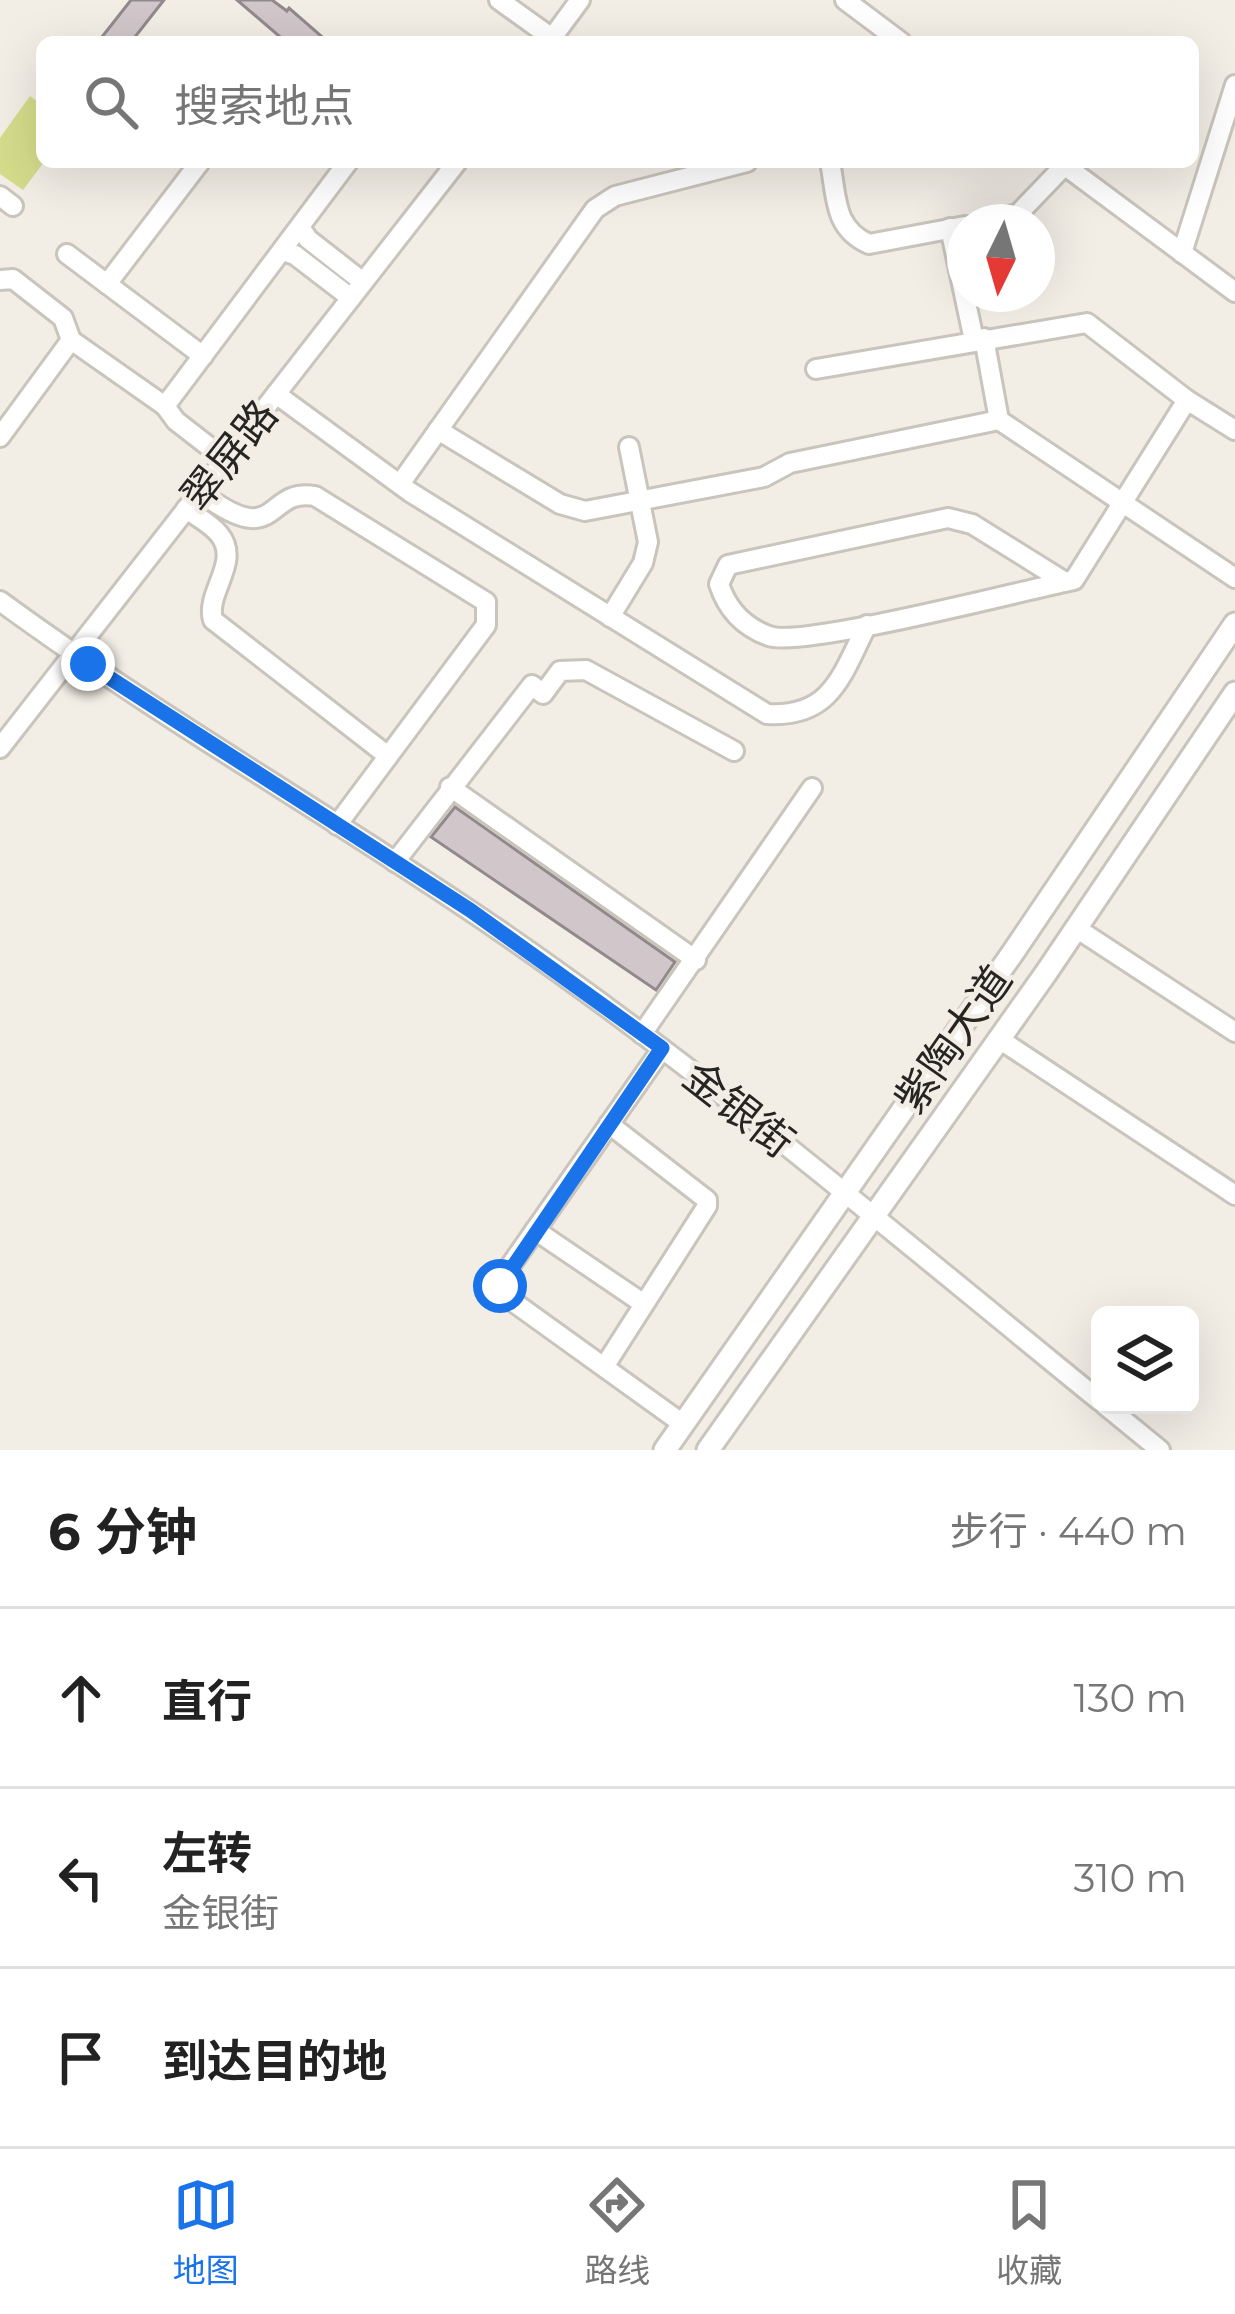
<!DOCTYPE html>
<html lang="zh">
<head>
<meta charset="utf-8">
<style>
	:root { --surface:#fff; --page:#f2f2f2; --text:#222; --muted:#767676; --line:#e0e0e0; --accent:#1a73e8 }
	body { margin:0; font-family:Montserrat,"Noto Sans SC",sans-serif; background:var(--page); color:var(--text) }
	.controls { position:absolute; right:36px; bottom:36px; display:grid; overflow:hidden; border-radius:18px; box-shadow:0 12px 48px #0002 }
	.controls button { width:108px; height:108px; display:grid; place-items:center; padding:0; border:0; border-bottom:3px solid var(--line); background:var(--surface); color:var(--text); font:60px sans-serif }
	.compass { position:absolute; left:947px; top:204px; width:108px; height:108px; border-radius:50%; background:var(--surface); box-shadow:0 12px 48px #0002; rotate:185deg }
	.stop { position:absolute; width:36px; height:36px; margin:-27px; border:9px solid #1a73e8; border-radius:50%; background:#fff }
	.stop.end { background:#1a73e8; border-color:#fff; box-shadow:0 3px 12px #0008 }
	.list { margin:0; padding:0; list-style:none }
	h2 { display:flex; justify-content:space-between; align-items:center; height:156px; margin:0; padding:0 48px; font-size:51px }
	h2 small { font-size:39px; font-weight:400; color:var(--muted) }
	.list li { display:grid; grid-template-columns:78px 1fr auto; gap:36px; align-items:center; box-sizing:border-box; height:180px; padding:0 48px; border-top:3px solid var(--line) }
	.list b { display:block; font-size:45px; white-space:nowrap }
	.list p { margin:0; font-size:39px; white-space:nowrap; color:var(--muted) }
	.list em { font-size:39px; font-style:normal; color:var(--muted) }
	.icon { flex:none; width:66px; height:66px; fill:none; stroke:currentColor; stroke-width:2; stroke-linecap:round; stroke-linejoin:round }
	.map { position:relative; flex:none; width:1235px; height:1450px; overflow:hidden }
	.search { position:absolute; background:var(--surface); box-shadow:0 12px 48px #0002; left:36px; right:36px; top:36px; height:132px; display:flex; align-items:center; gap:30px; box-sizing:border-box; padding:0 42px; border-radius:18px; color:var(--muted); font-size:45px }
	.sheet { height:696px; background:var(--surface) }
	nav { display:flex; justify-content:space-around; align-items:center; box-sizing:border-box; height:168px; border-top:3px solid var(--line); background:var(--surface); font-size:33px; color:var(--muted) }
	nav a { display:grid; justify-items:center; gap:6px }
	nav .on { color:var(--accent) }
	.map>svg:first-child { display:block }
</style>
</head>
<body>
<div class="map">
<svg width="1235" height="1450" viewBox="0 0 1235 1450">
	<rect width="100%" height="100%" fill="#f2ede5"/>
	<polygon fill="#d4dc8b" points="30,96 42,105 44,162 23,190 0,174 0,138"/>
	<g fill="#d1c6ca" stroke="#92898c" stroke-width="3">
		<polygon points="131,0 164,0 131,42 98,42"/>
		<polygon points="237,0 272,0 287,11 289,8 328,42 286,42"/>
		<polygon points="455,807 675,962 656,990 431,837"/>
	</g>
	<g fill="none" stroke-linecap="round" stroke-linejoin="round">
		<defs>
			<g id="minor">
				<polyline points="499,0 552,38"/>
				<polyline points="845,0 901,42"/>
				<polyline points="549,42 580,0"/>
				<path d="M 830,162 C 837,197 833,228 869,244 L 965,226"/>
				<polyline points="1060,162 1235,292"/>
				<polyline points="0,196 13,206"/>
				<polyline points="984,222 1018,214 1065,165"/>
				<polyline points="300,227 308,239 363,282"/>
				<polyline points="950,228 974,340"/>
				<polyline points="282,251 295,255 351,298"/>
				<polyline points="1182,253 1235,85"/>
				<polyline points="67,254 203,356"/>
				<polyline points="0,280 13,279 63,318 71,340 165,406 176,421 225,459"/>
				<polyline points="107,284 200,162"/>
				<polyline points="984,338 999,420 1235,578"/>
				<polyline points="816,369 1087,323 1187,400 1235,430"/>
				<path d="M 276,394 L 410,492 L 767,714 C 832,718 842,674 867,625"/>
				<polyline points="165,406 348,162"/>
				<polyline points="438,430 560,504 585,511 764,477 790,463 999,420"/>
				<polyline points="0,437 71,340"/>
				<polyline points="400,484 595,209 615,196 747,162"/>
				<path d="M 200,492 C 280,553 264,487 315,496 L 486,602 L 486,625 L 337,825"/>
				<path d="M 186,509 C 196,516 211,524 219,534 C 242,562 205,592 213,620 L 388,756"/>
				<path d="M 1065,582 L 972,524 L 948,518 L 728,565 L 719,584 C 727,609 744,627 769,636 C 801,648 1017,592 1065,582 L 1074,580 L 1187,400"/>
				<path d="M 0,601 C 161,719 336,818 500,931 C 709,1075 903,1241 1100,1401"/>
				<polyline points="610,617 643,563 648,542 629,447"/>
				<polyline points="0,748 457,162"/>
				<polyline points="450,787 696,960"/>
				<polyline points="395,862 532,685 543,694 560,671 586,670 734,751"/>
				<polyline points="1076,928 1235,1032"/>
				<polyline points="642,1034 812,788"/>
				<polyline points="999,1039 1235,1195"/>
				<polyline points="662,1049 501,1279 501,1293 683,1424"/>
				<polyline points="535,1230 644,1304"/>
				<polyline points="604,1367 707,1206 707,1200 609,1124"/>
				<polyline points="1105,1405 1160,1450"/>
			</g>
			<g id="major">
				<polyline points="665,1450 1014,951 1235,624"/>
				<polyline points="708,1450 1046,973 1235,693"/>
			</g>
		</defs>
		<use href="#minor" stroke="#c9c4bc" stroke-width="24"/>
		<use href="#major" stroke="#c9c4bc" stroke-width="27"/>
		<use href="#minor" stroke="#fff" stroke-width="18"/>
		<use href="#major" stroke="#fff" stroke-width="21"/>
	</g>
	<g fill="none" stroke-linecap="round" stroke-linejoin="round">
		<polyline stroke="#1a73e8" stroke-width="15" points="88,664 470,910 662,1048 500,1286"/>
	</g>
	<g text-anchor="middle" stroke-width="9" stroke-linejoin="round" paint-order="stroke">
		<g font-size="42" fill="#272522" stroke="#f2ede5">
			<text transform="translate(229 455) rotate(-52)" y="15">翠屏路</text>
			<text transform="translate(953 1039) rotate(-55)" y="15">紫陶大道</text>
			<text transform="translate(739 1109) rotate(38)" y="15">金银街</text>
		</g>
	</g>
</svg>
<div class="controls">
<button><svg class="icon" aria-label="layers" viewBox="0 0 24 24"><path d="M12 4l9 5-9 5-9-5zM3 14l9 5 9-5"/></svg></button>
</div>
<svg class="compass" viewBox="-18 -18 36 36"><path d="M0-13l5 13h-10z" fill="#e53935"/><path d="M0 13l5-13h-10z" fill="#767676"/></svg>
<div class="stop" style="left:500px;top:1286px"></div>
<div class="stop end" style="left:88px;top:664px"></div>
<div class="search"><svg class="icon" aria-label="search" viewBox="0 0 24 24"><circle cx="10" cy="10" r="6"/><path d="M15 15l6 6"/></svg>搜索地点</div>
</div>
<section class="sheet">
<h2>6 分钟<small>步行 · 440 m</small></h2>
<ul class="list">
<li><svg class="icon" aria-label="ahead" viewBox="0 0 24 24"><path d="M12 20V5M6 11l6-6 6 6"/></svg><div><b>直行</b></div><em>130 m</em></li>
<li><svg class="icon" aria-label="left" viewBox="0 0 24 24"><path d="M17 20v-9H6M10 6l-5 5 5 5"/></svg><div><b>左转</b><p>金银街</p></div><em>310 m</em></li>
<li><svg class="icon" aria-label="arrive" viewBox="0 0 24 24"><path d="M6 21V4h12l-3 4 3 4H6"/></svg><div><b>到达目的地</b></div></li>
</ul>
</section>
<nav>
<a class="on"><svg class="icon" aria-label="map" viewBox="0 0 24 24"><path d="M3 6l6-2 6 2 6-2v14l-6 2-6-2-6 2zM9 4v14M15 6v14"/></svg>地图</a>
<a><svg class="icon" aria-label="directions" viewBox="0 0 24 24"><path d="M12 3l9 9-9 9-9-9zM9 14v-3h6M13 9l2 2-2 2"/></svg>路线</a>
<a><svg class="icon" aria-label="saved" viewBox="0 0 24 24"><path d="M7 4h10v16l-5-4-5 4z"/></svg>收藏</a>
</nav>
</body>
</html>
